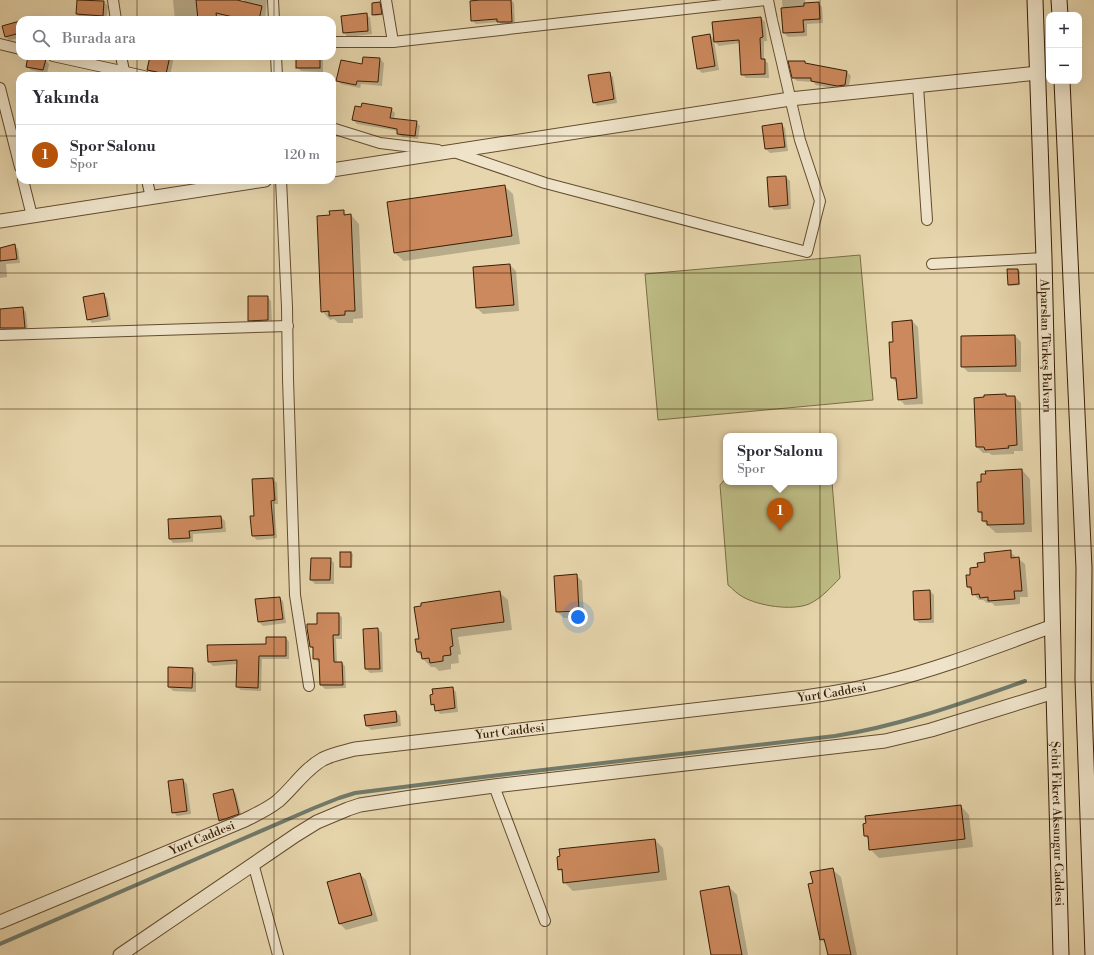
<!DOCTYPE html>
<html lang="tr">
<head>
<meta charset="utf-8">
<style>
	:root { --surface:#fff; --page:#f2f2f3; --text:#2b2b33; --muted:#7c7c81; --line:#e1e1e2; --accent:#b45309 }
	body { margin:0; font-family:"Libre Bodoni",serif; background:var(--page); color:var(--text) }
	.controls { position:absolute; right:12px; top:12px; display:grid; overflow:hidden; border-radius:8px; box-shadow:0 4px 16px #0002 }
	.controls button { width:36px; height:36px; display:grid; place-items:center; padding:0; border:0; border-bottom:1px solid var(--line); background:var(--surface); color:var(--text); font:20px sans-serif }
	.you { position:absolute; left:578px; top:617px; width:14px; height:14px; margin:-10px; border:3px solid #fff; border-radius:50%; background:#1a73e8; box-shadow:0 0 0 6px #1a73e833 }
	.badge { display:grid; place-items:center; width:26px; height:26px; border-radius:50%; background:var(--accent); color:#fff; font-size:13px; font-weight:700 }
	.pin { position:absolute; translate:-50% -33px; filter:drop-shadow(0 1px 2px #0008) }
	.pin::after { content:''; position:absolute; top:21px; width:14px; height:12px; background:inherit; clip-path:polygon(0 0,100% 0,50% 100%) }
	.popup { position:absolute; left:723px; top:433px; width:114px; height:52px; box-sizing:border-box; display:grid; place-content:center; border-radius:8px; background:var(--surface); filter:drop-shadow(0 1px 3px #0005); font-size:13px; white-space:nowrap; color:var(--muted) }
	.popup b { font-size:15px; color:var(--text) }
	.popup::after { content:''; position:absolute; left:50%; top:100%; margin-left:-8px; border:8px solid transparent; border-top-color:var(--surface) }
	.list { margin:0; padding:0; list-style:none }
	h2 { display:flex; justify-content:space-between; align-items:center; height:52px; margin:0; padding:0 16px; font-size:17px }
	h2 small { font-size:13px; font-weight:400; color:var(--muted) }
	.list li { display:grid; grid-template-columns:26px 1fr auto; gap:12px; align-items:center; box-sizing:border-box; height:60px; padding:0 16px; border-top:1px solid var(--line) }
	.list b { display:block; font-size:15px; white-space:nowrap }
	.list p { margin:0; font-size:13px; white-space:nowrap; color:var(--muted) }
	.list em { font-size:13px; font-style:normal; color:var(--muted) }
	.icon { flex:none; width:22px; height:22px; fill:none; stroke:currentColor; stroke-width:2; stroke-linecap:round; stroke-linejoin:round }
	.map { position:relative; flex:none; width:1094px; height:955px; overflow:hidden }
	.search { position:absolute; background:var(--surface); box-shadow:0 4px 16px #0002; left:16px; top:16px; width:320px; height:44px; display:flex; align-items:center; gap:10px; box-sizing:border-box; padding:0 14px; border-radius:12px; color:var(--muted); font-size:15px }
	.panel { position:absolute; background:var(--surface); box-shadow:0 4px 16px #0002; left:16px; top:72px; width:320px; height:112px; border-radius:12px }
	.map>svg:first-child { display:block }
</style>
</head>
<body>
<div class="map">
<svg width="1094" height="955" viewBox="0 0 1094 955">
	<rect width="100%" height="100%" fill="#e7d6ad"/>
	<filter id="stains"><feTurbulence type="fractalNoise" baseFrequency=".005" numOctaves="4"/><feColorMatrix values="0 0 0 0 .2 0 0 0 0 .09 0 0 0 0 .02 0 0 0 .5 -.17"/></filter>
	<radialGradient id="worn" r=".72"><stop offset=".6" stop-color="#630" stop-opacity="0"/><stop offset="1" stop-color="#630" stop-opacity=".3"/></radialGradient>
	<g fill="#bdbc85" stroke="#7b6d44">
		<polygon points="860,255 873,400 658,420 645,274"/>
		<path d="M 726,478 L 726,482 L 832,482 L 840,578 C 831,587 822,598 809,604 C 792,611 759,606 743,597 C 737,594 733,589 728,585 L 720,485 Z"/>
	</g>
	<g fill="#0003">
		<polygon points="78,0 95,0 95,2 104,2 108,6 106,20 81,18 77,14"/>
		<polygon points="173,0 233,0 244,2 244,0 267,0 265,20 175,20"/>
		<polygon points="471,0 511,0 514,3 515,25 502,25 499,22 476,24 472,20"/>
		<polygon points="782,0 805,0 805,4 818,3 822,7 823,23 807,24 807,36 788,37 784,33"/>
		<polygon points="379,3 381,5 383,15 375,16 373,14"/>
		<polygon points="366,14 370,18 372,34 348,37 344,33"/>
		<polygon points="761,18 765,22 767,41 764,41 764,60 768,63 769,78 746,78 742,74 740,43 719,46 714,41 719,70 702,73 698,69 710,35 715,40"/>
		<polygon points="20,22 20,38 9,40 5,36"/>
		<polygon points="151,56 174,56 170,76 152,74 148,70"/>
		<polygon points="297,56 323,56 323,72 301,71 297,67"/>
		<polygon points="380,59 384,63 382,86 361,84 360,88 341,84 337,80 363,66"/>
		<polygon points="45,60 49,64 47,74 31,70 27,66"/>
		<polygon points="806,64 847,72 851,76 848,89 841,90 816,85 813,82 797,81 793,77"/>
		<polygon points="609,73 613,77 617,103 597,106 594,102"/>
		<polygon points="391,109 395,113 394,119 416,122 420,126 418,139 402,137 398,133 398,131 357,124 353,120"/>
		<polygon points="781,124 785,128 788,151 770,153 766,149"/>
		<polygon points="786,177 790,181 791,209 774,210 770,206"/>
		<polygon points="504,186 513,194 520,244 404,261 395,253"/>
		<polygon points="343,211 347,216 351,215 359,224 363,318 353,319 353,323 338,323 334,319 330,320 322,311 331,216"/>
		<polygon points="14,245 18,249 20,263 6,264 7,277 0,278 0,249"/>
		<polygon points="510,265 516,271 519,311 483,314 477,308 474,268"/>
		<polygon points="1008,270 1018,270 1020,271 1020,285 1010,286 1009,284"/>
		<polygon points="103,294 107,298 111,320 92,323 88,319"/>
		<polygon points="267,297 271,301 272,324 253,324 249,320"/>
		<polygon points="22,308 26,312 28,331 5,332 1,328 0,310"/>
		<polygon points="912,321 918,327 923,404 905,405 899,399 897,383 892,378 894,343"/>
		<polygon points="1015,336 1021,342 1021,372 968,372 962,366"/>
		<polygon points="1005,395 1007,397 1015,397 1021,403 1023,451 1014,451 1014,454 992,455 989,453 983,453 977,447"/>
		<polygon points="1022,470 1030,479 1032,532 996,533 983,521 983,516 979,512"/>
		<polygon points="273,479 277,483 278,504 274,504 277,538 257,540 253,536 255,517"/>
		<polygon points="221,517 225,521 226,532 193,534 193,542 173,543 170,539"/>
		<polygon points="1010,552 1025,564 1028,597 1020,597 1020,604 995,606 992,603 987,603 983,600 979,600 968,587 971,575 979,568 986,563"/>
		<polygon points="351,553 353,554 352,568 343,568 341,566"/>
		<polygon points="330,559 334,563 334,584 315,584 311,580"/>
		<polygon points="576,575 582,581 584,617 564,618 557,612"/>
		<polygon points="930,591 934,595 934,623 919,623 915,619"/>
		<polygon points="499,592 508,600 512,630 458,637 461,654 458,655 459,663 451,664 451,669 439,671 435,667 431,667 423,659 422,657 417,652 420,639"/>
		<polygon points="279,598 283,601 286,623 263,626 259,622"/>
		<polygon points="338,614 342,617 342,639 336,639 337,663 342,663 345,666 346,688 325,689 321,685 320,662 318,662 314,658 314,650 310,646 318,625"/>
		<polygon points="378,629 382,633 383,672 370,673 366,669"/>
		<polygon points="286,638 289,642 289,659 262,659 261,691 241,690 237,687 238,664 213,666 209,662 208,646 267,645"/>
		<polygon points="192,669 196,673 196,692 173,691 169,687"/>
		<polygon points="452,688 456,692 458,712 440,714 432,704"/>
		<polygon points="396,712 400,716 401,726 371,730 367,726"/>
		<polygon points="183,780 187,784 191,814 177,816 173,812"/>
		<polygon points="233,790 236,794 242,818 224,824 220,820"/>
		<polygon points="961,806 969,815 973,847 879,858 870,849 869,840 865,836"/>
		<polygon points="655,840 663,848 667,880 573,891 564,882 563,873 559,869"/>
		<polygon points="832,869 841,877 857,955 829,955 827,945 821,939 814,884"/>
		<polygon points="360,874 366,880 378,921 346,930 340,924 328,883"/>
		<polygon points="729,887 737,895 748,955 712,955"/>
	</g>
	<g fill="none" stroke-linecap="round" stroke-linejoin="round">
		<path stroke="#717a6b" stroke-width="4" d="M 0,944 L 314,808 L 339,798 L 355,793 L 483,777 L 835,736 C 900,726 962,703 1025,681"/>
	</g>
	<g fill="#cc895d" stroke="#391e04">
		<polygon points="77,0 104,1 103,16 76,14"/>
		<polygon points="196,0 237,0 262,6 259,20 246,20 216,13 217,20 198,20"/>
		<polygon points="480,0 511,0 512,22 497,22 497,19 471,21 470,1"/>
		<polygon points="380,2 382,14 372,15 372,3"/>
		<polygon points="819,2 820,19 803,20 804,32 783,33 781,8 804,6 804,3"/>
		<polygon points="367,13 368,31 343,33 341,16"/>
		<polygon points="761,17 763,37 760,38 761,59 765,59 765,74 741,75 739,40 714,42 712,22"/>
		<polygon points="20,21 20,33 5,37 2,26"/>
		<polygon points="710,34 715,66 697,69 692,37"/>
		<polygon points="28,56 46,59 43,70 26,67"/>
		<polygon points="150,56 170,56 166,74 147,70"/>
		<rect x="296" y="56" width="24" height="12"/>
		<polygon points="363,57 380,58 378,82 357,81 356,85 336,81 341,60 362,64"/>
		<polygon points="788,61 805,61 805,63 847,71 845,85 837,86 811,81 811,78 792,78"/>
		<polygon points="610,72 614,99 593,103 588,75"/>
		<polygon points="362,103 392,108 390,118 417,121 415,136 397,134 397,129 352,120 355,106 361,107"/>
		<polygon points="782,123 785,147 765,149 762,126"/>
		<polygon points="786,176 788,205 769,207 767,177"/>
		<polygon points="505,185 512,236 394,253 387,202"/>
		<polygon points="344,210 344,215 351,214 355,311 345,311 345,315 329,316 329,311 321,312 317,216 330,215 329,211"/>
		<polygon points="15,244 17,259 0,261 0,248"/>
		<polygon points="510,264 514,305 476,308 473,267"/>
		<polygon points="1007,269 1018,269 1019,284 1008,285"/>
		<polygon points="104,293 108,316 87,320 83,297"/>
		<polygon points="248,296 268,296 268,320 248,321"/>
		<polygon points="23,307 25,328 0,328 0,309"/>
		<polygon points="912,320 917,398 898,400 896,378 891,378 889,342 893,342 892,322"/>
		<polygon points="1015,335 1016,366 961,367 961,336"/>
		<polygon points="1006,394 1006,396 1015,396 1017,445 1008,446 1009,448 985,450 984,447 976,447 974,398 984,397 984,395"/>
		<polygon points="1022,469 1024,524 987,525 987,521 982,521 982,512 978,512 977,482 981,482 981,474 986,474 985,471"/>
		<polygon points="273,478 275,500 271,501 274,535 252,536 250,516 254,516 252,479"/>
		<polygon points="221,516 222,528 189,531 190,538 169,539 168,519"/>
		<polygon points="1011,550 1011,558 1019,557 1022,591 1014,591 1015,599 988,601 988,597 980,598 979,594 972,595 971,587 967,587 966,575 970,575 970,568 978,567 977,563 985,562 984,553"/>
		<rect x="340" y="552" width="11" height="15"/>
		<polygon points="311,558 331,558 330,580 310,580"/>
		<polygon points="577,574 579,611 556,612 554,576"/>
		<polygon points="930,590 931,619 914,620 913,591"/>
		<polygon points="500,591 504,622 451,629 453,646 450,647 451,655 443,656 443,661 430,663 429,658 422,659 421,652 417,652 415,639 419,639 414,607 421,606 421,603"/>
		<polygon points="280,597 283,619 258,622 255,599"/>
		<polygon points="317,613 339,613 339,635 333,635 334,662 342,662 343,685 320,685 319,659 313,659 313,647 310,647 307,628 307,624 317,624"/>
		<polygon points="378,628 380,669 365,669 363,629"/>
		<polygon points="266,637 286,637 286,656 259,656 258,688 236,687 237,660 208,662 207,645 266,644"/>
		<polygon points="168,667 193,668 192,688 168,687"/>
		<polygon points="453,687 455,708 435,711 434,704 431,705 430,695 433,694 432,689"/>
		<polygon points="396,711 397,722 366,726 364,715"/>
		<polygon points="183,779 187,811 172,813 168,781"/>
		<polygon points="233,789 239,814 219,821 213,794"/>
		<polygon points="961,805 965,839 869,850 868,836 864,836 863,824 866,823 865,816"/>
		<polygon points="655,839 659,872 563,883 562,869 558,870 557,857 560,856 559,849"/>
		<polygon points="833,868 851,955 828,955 824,939 820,940 808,884 813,883 810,872"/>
		<polygon points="360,873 372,915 339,924 327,882"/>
		<polygon points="729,886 742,955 711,955 700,891"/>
	</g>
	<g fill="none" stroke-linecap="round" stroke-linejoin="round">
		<defs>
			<g id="minor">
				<polyline points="113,0 116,20"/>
				<polyline points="273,0 274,20"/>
				<polyline points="386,0 393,42"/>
				<polyline points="332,42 393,42 767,0"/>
				<polyline points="0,44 20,49"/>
				<polyline points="53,56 144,76"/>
				<polyline points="121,56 125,76"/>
				<polyline points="276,56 277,76"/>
				<polyline points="918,86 927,220"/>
				<polyline points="0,88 20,167"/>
				<polyline points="332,131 335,129 380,143 438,150"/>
				<polyline points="454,152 545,183 807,252 820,201 800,140 772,20 768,0"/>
				<polyline points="23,180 32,216"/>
				<polyline points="147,180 151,198"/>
				<polyline points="281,180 287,307 288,379 295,595 309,686"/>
				<polyline points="932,264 1044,258"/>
				<polyline points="0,335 288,326"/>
				<polyline points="494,786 545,921"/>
				<polyline points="253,863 278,955"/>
			</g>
			<g id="tertiary">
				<polyline points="332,170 790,99 1038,73"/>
				<polyline points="0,221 265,180"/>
				<path id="s1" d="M 0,922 L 245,820 C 257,814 268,809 278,801 C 293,788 305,769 323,759 C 333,754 344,752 355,749 L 805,697 C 832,693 859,689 885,682 C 942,668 997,646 1053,626"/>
				<polyline points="120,955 296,835 317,822 348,809 360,805 412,797 494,786 885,741 931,730 1054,692"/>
			</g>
			<g id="secondary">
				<path id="s2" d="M 1035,0 L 1044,258 L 1054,692 L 1061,955"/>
				<polyline points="1059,0 1060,15"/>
				<polyline points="1062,81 1084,568 1083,679 1093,955"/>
			</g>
		</defs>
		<use href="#minor" stroke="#644c2e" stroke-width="12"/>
		<use href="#tertiary" stroke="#644c2e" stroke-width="15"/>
		<use href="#secondary" stroke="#391e04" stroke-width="17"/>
		<use href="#minor" stroke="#efe4ca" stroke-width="10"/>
		<use href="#tertiary" stroke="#efe4ca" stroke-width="13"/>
		<use href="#secondary" stroke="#efe4ca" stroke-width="15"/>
	</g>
	<path fill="none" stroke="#391e04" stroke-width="1" stroke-opacity="0.55" d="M 137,0 L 137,20M 274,0 L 274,20M 410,0 L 410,955M 547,0 L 547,955M 684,0 L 684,955M 820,0 L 820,955M 957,0 L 957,955M 137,56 L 137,76M 274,56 L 274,76M 0,136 L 20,136M 332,136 L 1094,136M 137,180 L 137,955M 274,180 L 274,955M 0,273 L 1094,273M 0,409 L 1094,409M 0,546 L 1094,546M 0,682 L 1094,682M 0,819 L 1094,819"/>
	<g text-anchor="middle" stroke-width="4" stroke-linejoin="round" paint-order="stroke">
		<g font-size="12" fill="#391e04" stroke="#efe4ca">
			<text dy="4" stroke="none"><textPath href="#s2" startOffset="346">Alparslan Türkeş Bulvarı</textPath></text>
			<text dy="4" stroke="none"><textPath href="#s1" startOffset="879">Yurt Caddesi</textPath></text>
			<text dy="4" stroke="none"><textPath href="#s1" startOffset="555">Yurt Caddesi</textPath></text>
			<text dy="4" stroke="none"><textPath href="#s2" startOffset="824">Şehit Fikret Aksungur Caddesi</textPath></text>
			<text dy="4" stroke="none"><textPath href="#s1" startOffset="219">Yurt Caddesi</textPath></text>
		</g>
	</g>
	<rect width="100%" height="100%" filter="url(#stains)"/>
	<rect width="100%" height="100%" fill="url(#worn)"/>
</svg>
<div class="controls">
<button>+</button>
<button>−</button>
</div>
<div class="you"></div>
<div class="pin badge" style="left:780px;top:531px">1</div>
<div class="popup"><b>Spor Salonu</b>Spor</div>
<div class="search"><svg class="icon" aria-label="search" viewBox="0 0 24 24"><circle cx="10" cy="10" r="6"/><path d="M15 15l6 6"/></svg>Burada ara</div>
<section class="panel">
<h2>Yakında<small></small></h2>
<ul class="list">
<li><span class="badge">1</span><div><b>Spor Salonu</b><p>Spor</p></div><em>120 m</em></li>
</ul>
</section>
</div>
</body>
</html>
